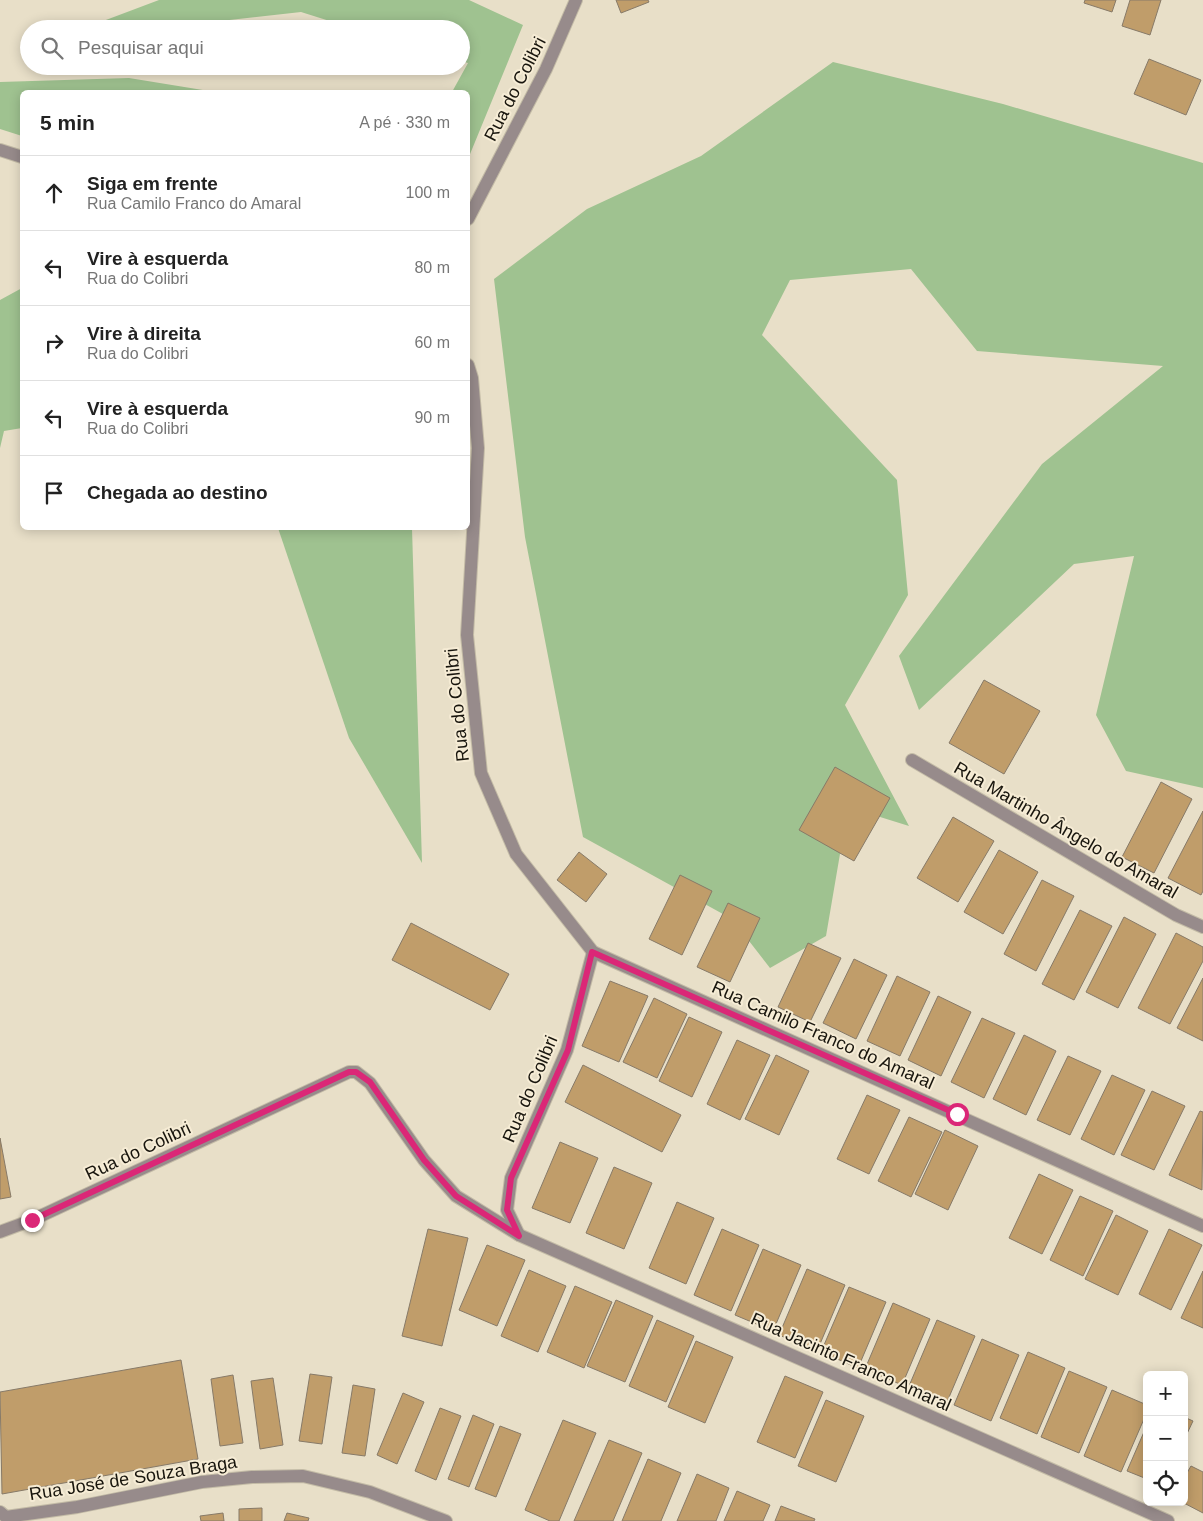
<!DOCTYPE html>
<html lang="pt">
<head>
<meta charset="utf-8">
<style>
	:root { --surface:#fff; --page:#f6f6f6; --text:#222; --muted:#767676; --line:#e0e0e0 }
	body { margin:0; font-family:Arial,sans-serif; background:var(--page); color:var(--text) }
	.controls { position:absolute; right:15px; bottom:15px; display:grid; overflow:hidden; border-radius:8px; box-shadow:0 2px 12px #0003 }
	.controls button { width:45px; height:45px; display:grid; place-items:center; padding:0; border:0; border-bottom:1px solid var(--line); background:var(--surface); color:var(--text); font:25px sans-serif }
	.stop { position:absolute; width:15px; height:15px; margin:-11px; border:4px solid #db2777; border-radius:50%; background:#fff }
	.stop.end { background:#db2777; border-color:#fff; box-shadow:0 1px 5px #0008 }
	.list { margin:0; padding:0; list-style:none }
	h2 { display:flex; justify-content:space-between; align-items:center; height:65px; margin:0; padding:0 20px; font-size:21px }
	h2 small { font-size:16px; font-weight:400; color:var(--muted) }
	.list li { display:grid; grid-template-columns:32px 1fr auto; gap:15px; align-items:center; box-sizing:border-box; height:75px; padding:0 20px; border-top:1px solid var(--line) }
	.list b { display:block; font-size:19px; white-space:nowrap }
	.list p { margin:0; font-size:16px; white-space:nowrap; color:var(--muted) }
	.list em { font-size:16px; font-style:normal; color:var(--muted) }
	.icon { flex:none; width:28px; height:28px; fill:none; stroke:currentColor; stroke-width:2; stroke-linecap:round; stroke-linejoin:round }
	.map { position:relative; flex:none; width:1203px; height:1521px; overflow:hidden }
	.search { position:absolute; background:var(--surface); box-shadow:0 2px 12px #0003; left:20px; top:20px; width:450px; height:55px; display:flex; align-items:center; gap:12px; box-sizing:border-box; padding:0 18px; border-radius:28px; color:var(--muted); font-size:19px }
	.panel { position:absolute; background:var(--surface); box-shadow:0 2px 12px #0003; left:20px; top:90px; width:450px; height:440px; border-radius:8px }
	.map>svg:first-child { display:block }
</style>
</head>
<body>
<div class="map">
<svg width="1203" height="1521" viewBox="0 0 1203 1521">
	<rect width="100%" height="100%" fill="#e8dfc8"/>
	<g fill="#9fc290">
		<polygon points="159,0 469,0 523,25 468,159 468,92 452,92 468,63 461,61 461,29 355,29 301,12 150,29 82,29"/>
		<polygon points="833,62 1003,104 1203,163 1203,788 1126,771 1096,715 1134,556 1074,564 919,710 899,656 1042,464 1163,366 977,351 911,269 790,280 762,335 897,480 908,595 845,705 909,826 848,807 826,936 770,968 732,919 583,837 525,537 494,279 587,209 701,156"/>
		<polygon points="129,78 215,92 22,92 22,136 0,129 0,82"/>
		<polygon points="22,288 22,428 4,431 0,448 0,300"/>
		<polygon points="278,528 412,528 422,863 349,738"/>
	</g>
	<g fill="#c09d6a" stroke="#877a68">
		<polygon points="616,0 648,0 649,2 621,13"/>
		<polygon points="1085,0 1116,0 1112,12 1084,3"/>
		<polygon points="1130,0 1161,0 1150,35 1122,26"/>
		<polygon points="1149,59 1201,80 1186,115 1134,94"/>
		<polygon points="984,680 1040,711 1004,774 949,743"/>
		<polygon points="835,767 890,798 854,861 799,830"/>
		<polygon points="1161,782 1192,799 1154,873 1122,857"/>
		<polygon points="1203,811 1203,891 1201,895 1168,878"/>
		<polygon points="953,817 994,841 958,902 917,878"/>
		<polygon points="999,850 1038,872 1003,934 964,912"/>
		<polygon points="579,852 607,874 586,902 557,880"/>
		<polygon points="680,875 712,891 682,955 649,939"/>
		<polygon points="1042,880 1074,896 1036,971 1004,954"/>
		<polygon points="728,903 760,918 730,982 697,967"/>
		<polygon points="1080,910 1112,926 1074,1000 1042,984"/>
		<polygon points="1124,917 1156,934 1118,1008 1086,992"/>
		<polygon points="411,923 509,974 490,1010 392,960"/>
		<polygon points="1176,933 1203,947 1203,961 1170,1024 1138,1008"/>
		<polygon points="808,943 841,958 810,1022 778,1007"/>
		<polygon points="854,959 887,975 856,1039 823,1023"/>
		<polygon points="897,976 930,992 900,1056 867,1041"/>
		<polygon points="1203,978 1203,1041 1177,1028"/>
		<polygon points="610,981 648,996 619,1062 582,1046"/>
		<polygon points="938,996 971,1012 941,1076 908,1060"/>
		<polygon points="654,998 687,1014 657,1078 623,1062"/>
		<polygon points="689,1017 722,1032 692,1097 659,1081"/>
		<polygon points="982,1018 1015,1033 984,1098 951,1082"/>
		<polygon points="1024,1035 1056,1051 1026,1115 993,1099"/>
		<polygon points="737,1040 770,1055 740,1120 707,1104"/>
		<polygon points="776,1055 809,1071 779,1135 745,1119"/>
		<polygon points="1068,1056 1101,1071 1070,1135 1037,1120"/>
		<polygon points="583,1065 681,1115 662,1152 565,1102"/>
		<polygon points="1112,1075 1145,1090 1114,1155 1081,1139"/>
		<polygon points="1152,1091 1185,1106 1154,1170 1121,1155"/>
		<polygon points="867,1095 900,1110 869,1174 837,1159"/>
		<polygon points="1200,1111 1203,1112 1202,1190 1169,1175"/>
		<polygon points="909,1117 942,1132 911,1197 878,1181"/>
		<polygon points="945,1130 978,1146 948,1210 915,1194"/>
		<polygon points="0,1138 11,1197 0,1199"/>
		<polygon points="560,1142 598,1158 570,1223 532,1208"/>
		<polygon points="614,1167 652,1183 624,1249 586,1233"/>
		<polygon points="1039,1174 1073,1190 1042,1254 1009,1238"/>
		<polygon points="1080,1196 1113,1211 1083,1276 1050,1260"/>
		<polygon points="677,1202 714,1218 686,1284 649,1268"/>
		<polygon points="1116,1215 1148,1231 1118,1295 1085,1279"/>
		<polygon points="428,1229 468,1238 442,1346 402,1336"/>
		<polygon points="722,1229 759,1245 731,1311 694,1295"/>
		<polygon points="1169,1229 1202,1245 1171,1310 1139,1294"/>
		<polygon points="487,1245 525,1260 497,1326 459,1310"/>
		<polygon points="763,1249 801,1265 773,1331 735,1315"/>
		<polygon points="807,1269 845,1285 817,1351 779,1335"/>
		<polygon points="529,1270 566,1286 538,1352 501,1336"/>
		<polygon points="1203,1271 1203,1328 1181,1318"/>
		<polygon points="575,1286 612,1302 584,1368 547,1352"/>
		<polygon points="849,1287 886,1302 858,1368 821,1352"/>
		<polygon points="616,1300 653,1316 625,1382 587,1366"/>
		<polygon points="893,1303 930,1319 902,1385 865,1369"/>
		<polygon points="657,1320 694,1336 666,1402 629,1386"/>
		<polygon points="937,1320 975,1336 947,1402 909,1386"/>
		<polygon points="982,1339 1019,1355 991,1421 954,1405"/>
		<polygon points="696,1341 733,1357 705,1423 668,1407"/>
		<polygon points="1028,1352 1065,1368 1037,1434 1000,1418"/>
		<polygon points="181,1360 198,1459 2,1494 0,1392"/>
		<polygon points="1069,1371 1107,1387 1079,1453 1041,1437"/>
		<polygon points="310,1374 332,1377 322,1444 299,1441"/>
		<polygon points="233,1375 243,1443 220,1446 211,1379"/>
		<polygon points="785,1376 823,1392 795,1458 757,1442"/>
		<polygon points="273,1378 283,1445 260,1449 251,1381"/>
		<polygon points="353,1385 375,1389 365,1456 342,1453"/>
		<polygon points="1112,1390 1147,1405 1147,1412 1121,1472 1084,1456"/>
		<polygon points="403,1393 424,1402 397,1464 377,1455"/>
		<polygon points="826,1400 864,1416 836,1482 798,1466"/>
		<polygon points="440,1408 461,1416 436,1480 415,1471"/>
		<polygon points="473,1415 494,1424 469,1487 448,1479"/>
		<polygon points="1184,1417 1193,1421 1184,1440"/>
		<polygon points="563,1420 596,1433 559,1521 550,1521 525,1510"/>
		<polygon points="1147,1425 1147,1479 1127,1471"/>
		<polygon points="500,1426 521,1434 496,1497 475,1489"/>
		<polygon points="609,1440 642,1453 613,1521 574,1521"/>
		<polygon points="648,1459 681,1473 661,1521 622,1521"/>
		<polygon points="1191,1466 1203,1472 1203,1513 1182,1502 1184,1502 1184,1478"/>
		<polygon points="697,1474 729,1488 716,1521 677,1521"/>
		<polygon points="737,1491 770,1505 763,1521 724,1521"/>
		<polygon points="781,1506 815,1519 814,1521 775,1521"/>
		<polygon points="262,1508 262,1521 239,1521 239,1509"/>
		<polygon points="223,1513 224,1521 201,1521 200,1516"/>
		<polygon points="287,1513 309,1518 308,1521 284,1521"/>
	</g>
	<g fill="none" stroke-linecap="round" stroke-linejoin="round">
		<defs>
			<g id="minor">
				<polyline points="0,150 22,157"/>
				<polyline points="468,219 546,69 576,0"/>
				<polyline points="468,365 472,378 478,448 467,635 481,773 516,854 593,952 1203,1226"/>
				<polyline points="912,760 1176,915 1203,927"/>
				<polyline points="0,1232 32,1220 349,1072 356,1072 370,1083 424,1160 456,1196 519,1235 1168,1521"/>
				<polyline points="519,1235 507,1210 511,1178 567,1050 593,952"/>
				<polyline points="0,1512 6,1517 77,1507 202,1482 252,1477 303,1476 370,1492 446,1521"/>
			</g>
		</defs>
		<use href="#minor" stroke="#c3bba6" stroke-width="14"/>
		<use href="#minor" stroke="#978b8b" stroke-width="12"/>
	</g>
	<g fill="none" stroke-linecap="round" stroke-linejoin="round">
		<polyline stroke="#db2777" stroke-width="6" points="32,1220 349,1072 356,1072 370,1082 424,1160 456,1196 519,1236 507,1210 511,1178 568,1050 592,952 957,1114"/>
	</g>
	<g text-anchor="middle" stroke-width="4" stroke-linejoin="round" paint-order="stroke">
		<g font-size="18" fill="#18150d" stroke="#f6ecd5">
			<text transform="translate(515 89) rotate(-63)" y="6">Rua do Colibri</text>
			<text transform="translate(457 705) rotate(-96)" y="6">Rua do Colibri</text>
			<text transform="translate(1066 830) rotate(30)" y="6">Rua Martinho Ângelo do Amaral</text>
			<text transform="translate(823 1035) rotate(24)" y="6">Rua Camilo Franco do Amaral</text>
			<text transform="translate(530 1089) rotate(-67)" y="6">Rua do Colibri</text>
			<text transform="translate(138 1151) rotate(-25)" y="6">Rua do Colibri</text>
			<text transform="translate(851 1362) rotate(24)" y="6">Rua Jacinto Franco Amaral</text>
			<text transform="translate(133 1478) rotate(-9)" y="6">Rua José de Souza Braga</text>
		</g>
	</g>
</svg>
<div class="controls">
<button>+</button>
<button>−</button>
<button><svg class="icon" aria-label="locate" viewBox="0 0 24 24"><circle cx="12" cy="12" r="6"/><path d="M12 2v4M12 18v4M2 12h4M18 12h4"/></svg></button>
</div>
<div class="stop" style="left:957px;top:1114px"></div>
<div class="stop end" style="left:32px;top:1220px"></div>
<div class="search"><svg class="icon" aria-label="search" viewBox="0 0 24 24"><circle cx="10" cy="10" r="6"/><path d="M15 15l6 6"/></svg>Pesquisar aqui</div>
<section class="panel">
<h2>5 min<small>A pé · 330 m</small></h2>
<ul class="list">
<li><svg class="icon" aria-label="ahead" viewBox="0 0 24 24"><path d="M12 20V5M6 11l6-6 6 6"/></svg><div><b>Siga em frente</b><p>Rua Camilo Franco do Amaral</p></div><em>100 m</em></li>
<li><svg class="icon" aria-label="left" viewBox="0 0 24 24"><path d="M17 20v-9H6M10 6l-5 5 5 5"/></svg><div><b>Vire à esquerda</b><p>Rua do Colibri</p></div><em>80 m</em></li>
<li><svg class="icon" aria-label="right" viewBox="0 0 24 24"><path d="M7 20v-9h11M14 6l5 5-5 5"/></svg><div><b>Vire à direita</b><p>Rua do Colibri</p></div><em>60 m</em></li>
<li><svg class="icon" aria-label="left" viewBox="0 0 24 24"><path d="M17 20v-9H6M10 6l-5 5 5 5"/></svg><div><b>Vire à esquerda</b><p>Rua do Colibri</p></div><em>90 m</em></li>
<li><svg class="icon" aria-label="arrive" viewBox="0 0 24 24"><path d="M6 21V4h12l-3 4 3 4H6"/></svg><div><b>Chegada ao destino</b></div></li>
</ul>
</section>
</div>
</body>
</html>
